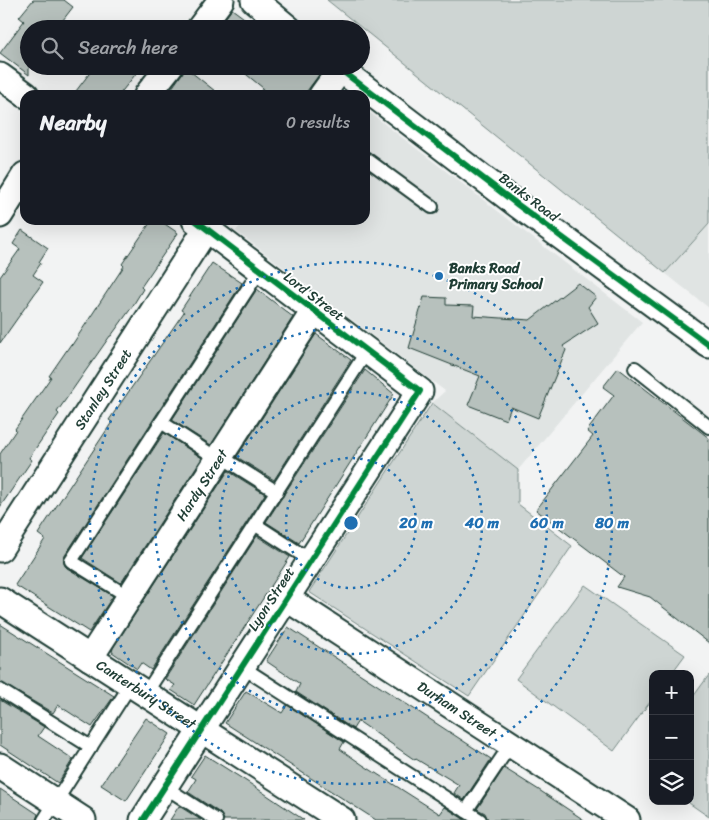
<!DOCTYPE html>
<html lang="en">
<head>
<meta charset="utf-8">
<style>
	:root { --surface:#171b24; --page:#20242c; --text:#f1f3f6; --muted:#9ea1a6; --line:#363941 }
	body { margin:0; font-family:Sriracha,sans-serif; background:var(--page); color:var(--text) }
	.controls { position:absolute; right:15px; bottom:15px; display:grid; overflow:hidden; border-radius:10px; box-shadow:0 5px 20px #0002 }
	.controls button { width:45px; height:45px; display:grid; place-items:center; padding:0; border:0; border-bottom:1px solid var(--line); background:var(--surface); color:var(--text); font:25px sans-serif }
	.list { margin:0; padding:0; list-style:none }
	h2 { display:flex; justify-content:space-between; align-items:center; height:65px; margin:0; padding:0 20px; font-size:21px }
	h2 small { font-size:16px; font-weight:400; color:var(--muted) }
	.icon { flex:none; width:28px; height:28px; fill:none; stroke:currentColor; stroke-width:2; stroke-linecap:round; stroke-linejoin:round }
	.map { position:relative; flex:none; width:709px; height:820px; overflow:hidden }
	.search { position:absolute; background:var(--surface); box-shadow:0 5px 20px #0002; left:20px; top:20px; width:350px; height:55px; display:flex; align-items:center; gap:12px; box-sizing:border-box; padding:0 18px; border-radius:28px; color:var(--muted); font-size:19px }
	.panel { position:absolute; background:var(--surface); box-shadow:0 5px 20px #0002; left:20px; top:90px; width:350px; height:135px; border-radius:15px }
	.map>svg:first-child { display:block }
</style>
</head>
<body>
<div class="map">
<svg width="709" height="820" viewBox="0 0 709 820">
	<rect width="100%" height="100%" fill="#f2f3f3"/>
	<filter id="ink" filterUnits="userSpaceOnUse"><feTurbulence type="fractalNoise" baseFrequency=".02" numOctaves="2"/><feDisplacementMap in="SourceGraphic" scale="10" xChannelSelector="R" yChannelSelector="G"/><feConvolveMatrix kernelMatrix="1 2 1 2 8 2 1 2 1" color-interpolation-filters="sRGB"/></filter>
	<g filter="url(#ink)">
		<g fill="#e0e4e3">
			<polygon points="365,109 642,322 518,470 432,403 445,391 236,231 245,220 365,220"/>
			<polygon points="709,224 709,308 665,273"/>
		</g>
		<g fill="#ced5d3" stroke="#768984">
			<polygon points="327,0 709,0 709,224 665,273"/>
			<polygon points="432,403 518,470 518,504 572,546 469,696 309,592"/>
			<polygon points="585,585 685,655 671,674 653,674 653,698 614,751 516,679"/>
			<polygon points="709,675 709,817 686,801 690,801 690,701"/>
		</g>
		<g fill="#b7c1bd" stroke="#1f3d34">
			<polygon points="33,0 64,0 73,7 56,29 29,29 29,75 0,53 24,21 19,17"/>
			<polygon points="232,9 259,29 217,29"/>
			<polygon points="95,66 142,66 119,95 73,95"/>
			<polygon points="236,66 307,66 319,75 304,95 258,95 263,88"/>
			<polygon points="186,68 220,95 167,95"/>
			<polygon points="152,220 159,220 178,233 141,287 143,289 132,307 111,336 110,336 57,412 59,414 29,458 32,460 0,507 0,454 16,430 15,429 51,377 49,376 71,344 72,345 124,266 122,264"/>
			<polygon points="22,230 48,248 39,262 41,263 33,275 43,282 0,343 0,277 20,249 13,244"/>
			<polygon points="212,263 242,283 64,557 64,564 67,568 113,596 89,632 15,585 45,539 38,534 112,422 109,420 184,312 181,310"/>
			<polygon points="578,283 596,297 588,307 598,323 563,346 566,350 538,418 511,407 506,420 468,405 480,376 409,348 424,297 446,298 446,305 474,306 473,316 530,320"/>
			<polygon points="257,289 293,317 211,445 172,420"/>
			<polygon points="316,334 351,360 274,480 237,457"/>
			<polygon points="618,368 709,438 709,643 650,597 617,587 624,577 536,510 593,436 587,431 614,395 603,387"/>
			<polygon points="365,370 394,394 299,543 266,522"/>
			<polygon points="164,433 202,458 121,583 82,558"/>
			<polygon points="228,471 265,494 151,670 141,663 137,669 112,652 113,648"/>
			<polygon points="257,536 290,557 194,705 171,690 175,685 165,679"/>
			<polygon points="0,624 114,696 92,727 58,705 53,713 0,682"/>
			<polygon points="288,627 491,759 464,800 454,793 459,785 416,759 415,760 358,721 353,729 296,692 300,684 266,661"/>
			<polygon points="246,691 282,713 287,705 344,742 340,749 363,765 440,814 445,807 465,820 376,820 225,723"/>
			<polygon points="0,700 44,727 38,736 73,759 58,783 0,745"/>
			<polygon points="146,718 170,734 126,801 101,785"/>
			<polygon points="205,755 249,783 304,820 224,820 220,813 188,792 196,779 191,776"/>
			<polygon points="504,768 539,790 584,820 488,820 485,813 477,809"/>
			<polygon points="0,789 38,814 36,820 0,820"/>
			<polygon points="179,806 201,820 170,820"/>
		</g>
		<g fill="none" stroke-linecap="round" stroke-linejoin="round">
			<defs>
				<g id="lane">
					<polyline points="365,158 432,207"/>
					<polyline points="635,368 709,427"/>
					<polyline points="161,422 218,459"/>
					<polyline points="220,456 277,492"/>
					<polyline points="256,525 310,560"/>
					<polyline points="129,597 71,561 260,270"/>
					<polyline points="242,667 480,820"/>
					<polyline points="0,690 91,747"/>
					<polyline points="146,693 367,351"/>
					<polyline points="165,787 216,820"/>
					<polyline points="466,811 511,744"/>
					<polyline points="44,820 131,684"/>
				</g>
				<g id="street">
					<polyline points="254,0 289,29"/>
					<polyline points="199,29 221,0"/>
					<polyline points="336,66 518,205 709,345"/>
					<polyline points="0,76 26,95"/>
					<polyline points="147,95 170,66"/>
					<polyline points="322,95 340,70"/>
					<polyline points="0,215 25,175"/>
					<path id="s1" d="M 0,549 L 206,229"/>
					<path id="s2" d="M 286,598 L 627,820"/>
					<path id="s3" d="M 0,600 L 342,820"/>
					<path id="s4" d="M 90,658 L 314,311"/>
					<polyline points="0,766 83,820"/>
					<polyline points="143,820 420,391 195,220"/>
				</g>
			</defs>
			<use href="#lane" stroke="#1f3d34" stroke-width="16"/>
			<use href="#street" stroke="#1f3d34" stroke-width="29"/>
			<use href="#lane" stroke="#fff" stroke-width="12"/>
			<use href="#street" stroke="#fff" stroke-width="25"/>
			<defs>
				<g id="cycleway">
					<polyline points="336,66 518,205 709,345"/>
					<polyline points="143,820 420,391 195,220"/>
				</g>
			</defs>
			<use href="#cycleway" stroke="#fff" stroke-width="9"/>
			<use href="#cycleway" stroke="#00873e" stroke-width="6"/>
		</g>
	</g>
	<g fill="none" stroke="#1f6fb2" stroke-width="2.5" stroke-dasharray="2.5 5">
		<circle cx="351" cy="523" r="65"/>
		<circle cx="351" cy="523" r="131"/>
		<circle cx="351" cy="523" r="196"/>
		<circle cx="351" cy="523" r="261"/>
	</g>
	<circle fill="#1f6fb2" stroke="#fff" stroke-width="2" cx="439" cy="276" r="5"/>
	<g text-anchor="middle" stroke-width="4" stroke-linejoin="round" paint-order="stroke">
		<g font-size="14" fill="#1f3d34" stroke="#fff">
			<text transform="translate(529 197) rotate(37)" y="5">Banks Road</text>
			<text transform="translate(314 296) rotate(37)" y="5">Lord Street</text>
			<text dy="5" stroke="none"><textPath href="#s1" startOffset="190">Stanley Street</textPath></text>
			<text dy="5" stroke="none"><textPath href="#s4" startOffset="206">Hardy Street</textPath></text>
			<text transform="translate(271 599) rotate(-57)" y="5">Lyon Street</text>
			<text dy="5" stroke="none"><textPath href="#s3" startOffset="174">Canterbury Street</textPath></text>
			<text dy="5" stroke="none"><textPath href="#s2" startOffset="204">Durham Street</textPath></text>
		</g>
		<g font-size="14" font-weight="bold" fill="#1f3d34" stroke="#fff" text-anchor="start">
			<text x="449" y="273">Banks Road<tspan x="449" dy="16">Primary School</tspan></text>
		</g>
	</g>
	<circle cx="351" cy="523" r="8" fill="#1f6fb2" stroke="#fff" stroke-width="2.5"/>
	<g font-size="15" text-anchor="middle" font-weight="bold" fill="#1f6fb2" stroke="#fff" stroke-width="4" stroke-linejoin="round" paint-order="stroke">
		<text x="416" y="528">20 m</text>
		<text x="482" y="528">40 m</text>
		<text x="547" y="528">60 m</text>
		<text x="612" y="528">80 m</text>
	</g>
</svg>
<div class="controls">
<button>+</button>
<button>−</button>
<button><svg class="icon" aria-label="layers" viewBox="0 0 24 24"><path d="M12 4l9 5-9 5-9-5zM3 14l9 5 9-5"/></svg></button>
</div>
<div class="search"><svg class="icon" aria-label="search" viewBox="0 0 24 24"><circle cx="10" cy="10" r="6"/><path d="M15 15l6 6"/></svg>Search here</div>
<section class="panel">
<h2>Nearby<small>0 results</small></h2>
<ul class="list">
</ul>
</section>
</div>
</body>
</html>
